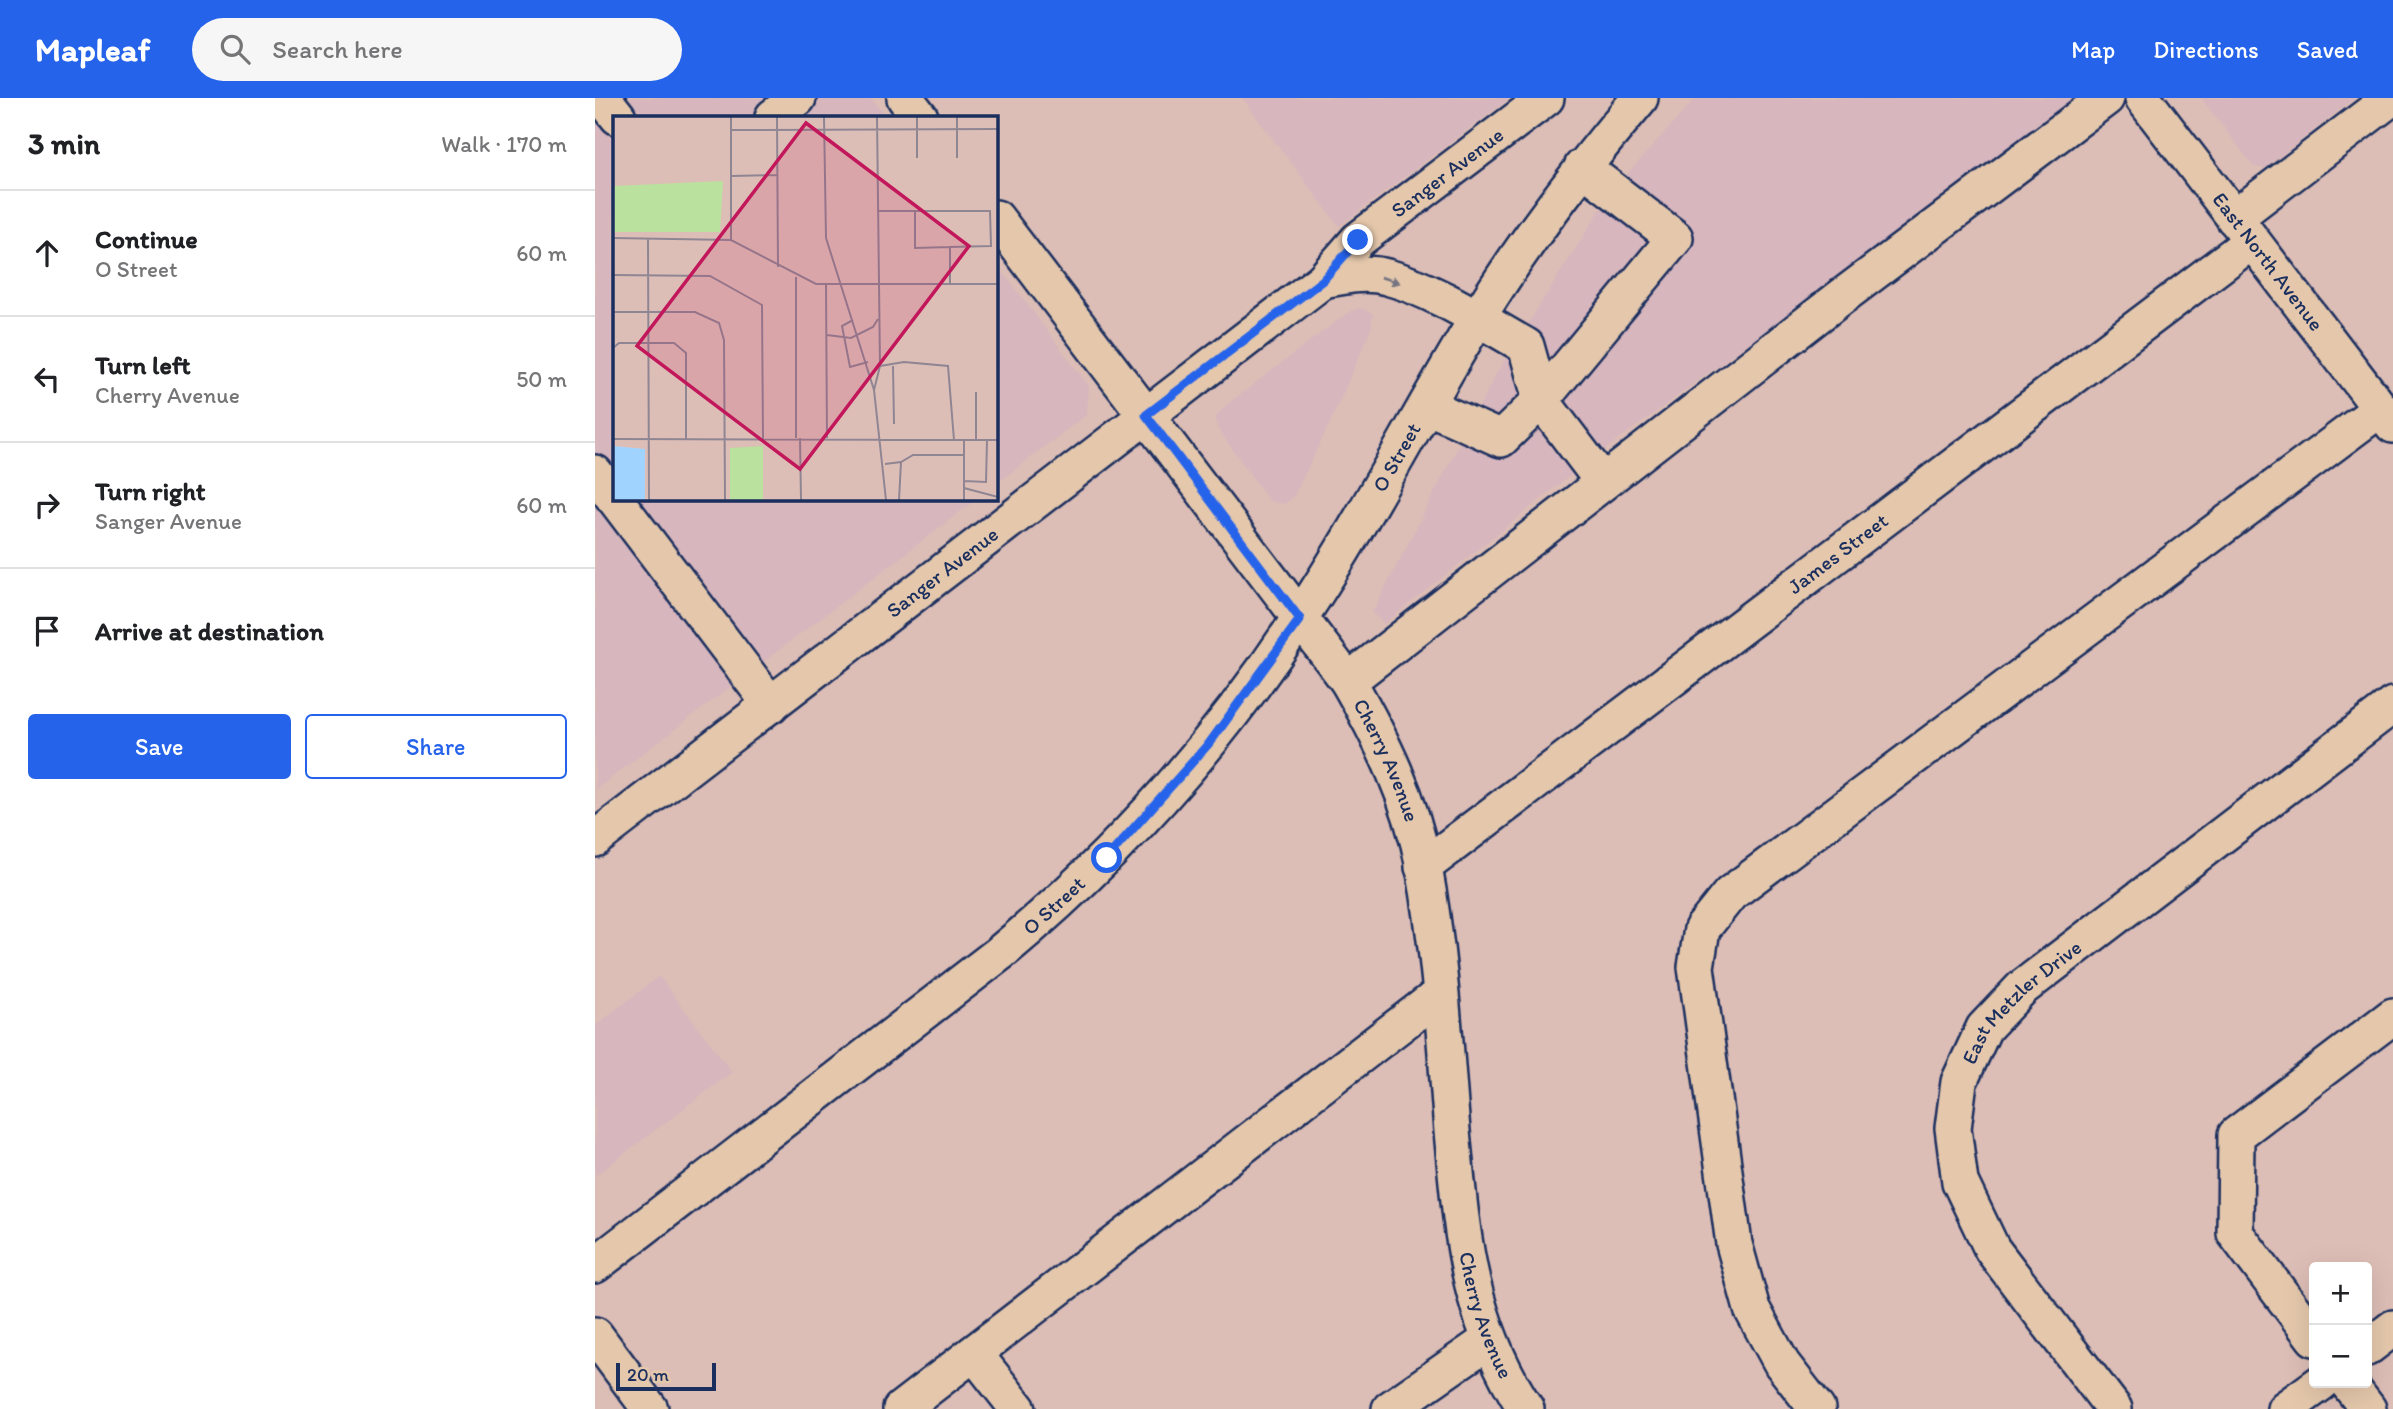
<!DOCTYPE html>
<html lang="en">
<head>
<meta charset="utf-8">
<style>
	:root { --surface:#fff; --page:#f6f6f6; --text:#202124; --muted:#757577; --line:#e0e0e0; --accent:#2563eb }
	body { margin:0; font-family:Itim,sans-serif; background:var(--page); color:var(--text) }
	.controls { position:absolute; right:21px; bottom:21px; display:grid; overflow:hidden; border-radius:7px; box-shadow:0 7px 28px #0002 }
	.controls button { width:63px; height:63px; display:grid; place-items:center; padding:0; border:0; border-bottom:2px solid var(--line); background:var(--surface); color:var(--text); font:35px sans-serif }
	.scale { position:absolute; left:21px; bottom:18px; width:100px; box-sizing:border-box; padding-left:7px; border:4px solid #1b2f5e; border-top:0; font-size:19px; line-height:24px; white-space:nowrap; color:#1b2f5e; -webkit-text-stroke:5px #e5c8ac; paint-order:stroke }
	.stop { position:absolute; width:21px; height:21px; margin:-16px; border:5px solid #2563eb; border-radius:50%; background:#fff }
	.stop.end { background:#2563eb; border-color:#fff; box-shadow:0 2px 7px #0008 }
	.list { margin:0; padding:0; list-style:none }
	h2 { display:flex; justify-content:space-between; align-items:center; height:91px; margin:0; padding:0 28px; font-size:30px }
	h2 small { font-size:23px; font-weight:400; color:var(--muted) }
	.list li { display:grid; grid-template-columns:46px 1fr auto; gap:21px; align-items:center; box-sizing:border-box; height:126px; padding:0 28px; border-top:2px solid var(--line) }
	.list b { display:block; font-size:26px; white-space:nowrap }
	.list p { margin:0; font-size:23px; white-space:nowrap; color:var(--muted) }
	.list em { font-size:23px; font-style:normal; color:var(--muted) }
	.actions { display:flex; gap:14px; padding:21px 28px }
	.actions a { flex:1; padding:16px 0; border:2px solid var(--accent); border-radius:7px; text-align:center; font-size:24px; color:var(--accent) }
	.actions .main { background:var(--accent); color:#fff }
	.icon { flex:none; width:38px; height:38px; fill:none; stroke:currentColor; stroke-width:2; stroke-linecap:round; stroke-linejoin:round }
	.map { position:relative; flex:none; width:1798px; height:1311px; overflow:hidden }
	header { display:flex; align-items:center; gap:42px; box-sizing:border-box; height:98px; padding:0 35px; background:var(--accent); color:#fff }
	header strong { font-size:33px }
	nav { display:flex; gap:38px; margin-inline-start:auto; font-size:24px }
	.search { width:490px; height:63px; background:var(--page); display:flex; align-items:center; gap:18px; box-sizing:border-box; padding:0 24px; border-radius:38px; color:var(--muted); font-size:26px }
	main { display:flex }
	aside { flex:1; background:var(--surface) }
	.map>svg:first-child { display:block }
</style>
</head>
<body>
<header>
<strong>Mapleaf</strong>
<div class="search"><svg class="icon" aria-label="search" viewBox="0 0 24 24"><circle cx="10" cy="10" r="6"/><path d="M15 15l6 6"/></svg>Search here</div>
<nav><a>Map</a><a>Directions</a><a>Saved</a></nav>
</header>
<main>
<aside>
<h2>3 min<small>Walk · 170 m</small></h2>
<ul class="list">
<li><svg class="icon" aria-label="ahead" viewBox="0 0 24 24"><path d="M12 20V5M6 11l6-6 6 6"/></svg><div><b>Continue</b><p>O Street</p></div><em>60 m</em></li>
<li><svg class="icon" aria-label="left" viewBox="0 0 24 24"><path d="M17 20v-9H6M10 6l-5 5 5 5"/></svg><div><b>Turn left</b><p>Cherry Avenue</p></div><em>50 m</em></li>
<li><svg class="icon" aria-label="right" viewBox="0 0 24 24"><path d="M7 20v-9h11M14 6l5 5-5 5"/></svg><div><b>Turn right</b><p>Sanger Avenue</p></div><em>60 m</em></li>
<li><svg class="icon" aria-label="arrive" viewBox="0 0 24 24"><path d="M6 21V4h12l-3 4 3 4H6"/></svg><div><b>Arrive at destination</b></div></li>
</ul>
<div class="actions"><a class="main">Save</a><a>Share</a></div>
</aside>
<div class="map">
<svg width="1798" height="1311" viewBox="0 0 1798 1311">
	<rect width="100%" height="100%" fill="#ddbeb6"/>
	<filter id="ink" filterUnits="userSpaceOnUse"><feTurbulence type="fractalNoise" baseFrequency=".0143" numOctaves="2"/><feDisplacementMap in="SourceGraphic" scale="14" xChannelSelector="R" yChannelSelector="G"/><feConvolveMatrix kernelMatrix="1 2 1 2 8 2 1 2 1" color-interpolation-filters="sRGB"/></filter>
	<g filter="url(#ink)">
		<g fill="#d7b6bd">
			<polygon points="0,0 276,0 291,19 19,19 19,401 382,401 0,692"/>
			<polygon points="647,0 915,0 744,128"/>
			<polygon points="1101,0 1483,0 975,378 789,526 777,515 901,276 1017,93"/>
			<polygon points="1606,0 1760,0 1670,70 1659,69"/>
			<polygon points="401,165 494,288 492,316 401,386"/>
			<polygon points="766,210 778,216 776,231 736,323 699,398 690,406 674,403 623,331 620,320 630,308 755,213"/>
			<polygon points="64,878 137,974 0,1078 0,928"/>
		</g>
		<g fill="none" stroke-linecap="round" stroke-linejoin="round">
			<defs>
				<g id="minor">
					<polyline points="8,0 23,19"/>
					<polyline points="310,0 325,19"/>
					<path id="s1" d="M 1548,0 L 1798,327"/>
					<polyline points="178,19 203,0"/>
					<path id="s2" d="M 401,120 L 753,583 C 787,642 816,701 829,769 C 845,855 850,945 857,1033 C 867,1136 872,1221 931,1311"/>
					<polyline points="1639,120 1796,0"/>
					<path d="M 728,182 C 749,178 771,173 792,179 C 838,191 890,225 931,248 L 946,302 L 1008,384"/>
					<polyline points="832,308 906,341 946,302 1080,140 987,69"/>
					<polyline points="0,375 19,400"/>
					<polyline points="20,401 176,607"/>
					<polyline points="753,583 1245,200 1511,0"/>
					<path id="s3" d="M 0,741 L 728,182 L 763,142 L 951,0"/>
					<path id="s4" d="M 828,769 L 1657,143"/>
					<path id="s5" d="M 0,1167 L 405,855 C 522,758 623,645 706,518 C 770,422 822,319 882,221 C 930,142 986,70 1045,0"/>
					<polyline points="0,1237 55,1311"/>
					<polyline points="1719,1240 1640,1135 1641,1037 1798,918"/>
					<polyline points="1772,1250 1798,1230"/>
					<polyline points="379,1255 423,1311"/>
					<polyline points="1753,1285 1773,1311"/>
					<polyline points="306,1311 845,896"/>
					<polyline points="795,1311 893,1243"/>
					<polyline points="1222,1311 1187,1266 1157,1211 1139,1146 1101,869 1107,831 1135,796 1785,311"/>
					<path id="s6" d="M 1519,1311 L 1397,1151 L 1365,1084 L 1358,1030 L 1364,984 L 1389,930 L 1427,890 L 1798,607"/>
					<polyline points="1690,1311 1726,1285"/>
				</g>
			</defs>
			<use href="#minor" stroke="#1b2f5e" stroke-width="40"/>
			<use href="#minor" stroke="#e5c8ac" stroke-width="35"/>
		</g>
		<defs><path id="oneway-solid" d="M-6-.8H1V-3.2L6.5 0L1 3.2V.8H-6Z" transform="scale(1.75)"/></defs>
		<use fill="#767481" href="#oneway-solid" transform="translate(795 182) rotate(17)"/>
	</g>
	<g fill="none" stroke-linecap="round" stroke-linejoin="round" filter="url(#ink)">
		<polyline stroke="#2563eb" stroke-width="9" points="512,760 616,643 705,521 551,317 728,182 763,142"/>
	</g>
	<g text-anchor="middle" stroke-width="5" stroke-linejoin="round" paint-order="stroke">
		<g font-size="21" fill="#1b2f5e" stroke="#e5c8ac">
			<text dy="7" stroke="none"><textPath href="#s3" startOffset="1083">Sanger Avenue</textPath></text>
			<text dy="7" stroke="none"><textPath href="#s1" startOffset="206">East North Avenue</textPath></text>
			<text dy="7" stroke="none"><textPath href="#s5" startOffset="1150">O Street</textPath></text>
			<text dy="7" stroke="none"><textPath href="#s4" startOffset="520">James Street</textPath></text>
			<text dy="7" stroke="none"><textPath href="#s3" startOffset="438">Sanger Avenue</textPath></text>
			<text dy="7" stroke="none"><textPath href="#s2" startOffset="670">Cherry Avenue</textPath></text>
			<text dy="7" stroke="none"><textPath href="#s5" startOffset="583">O Street</textPath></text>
			<text dy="7" stroke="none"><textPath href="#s6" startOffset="480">East Metzler Drive</textPath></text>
			<text dy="7" stroke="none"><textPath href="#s2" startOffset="1237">Cherry Avenue</textPath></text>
		</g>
	</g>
	<g transform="translate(18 18)">
		<rect width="385" height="385" fill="#ddbeb6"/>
		<path d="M 110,65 L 107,116 L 0,116 L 0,70 ZM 150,330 L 150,384 L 117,384 L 117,332 Z" fill="#bae19d"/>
		<path d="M 0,330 L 32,333 L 32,384 L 0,384 Z" fill="#a0d4fe"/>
		<path fill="none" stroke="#8f8593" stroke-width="2" d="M 118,1 L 118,124M 164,1 L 165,151M 211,1 L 213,122 L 261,274 L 273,384M 304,1 L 304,42M 118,14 L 385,13M 344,42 L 344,1M 118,60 L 164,59M 264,95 L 377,95 L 378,130 L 337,131 L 337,168M 302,95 L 302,132 L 337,131M 0,122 L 118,124 L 203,168 L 385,168M 35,122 L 36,384M 0,159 L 97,160 L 149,189 L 150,323M 183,161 L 183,322M 213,169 L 214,322M 0,196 L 82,196 L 106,207 L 111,224 L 112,384M 240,204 L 229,210 L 237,251 L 255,246M 214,219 L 238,222 L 260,211 L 265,203M 0,232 L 6,227 L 61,227 L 73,237 L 73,323M 267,250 L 291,246 L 335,250 L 341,324M 280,250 L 281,308M 261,274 L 267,250 L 264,1M 363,276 L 363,324M 187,322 L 188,384M 0,323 L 385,324M 351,324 L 351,384M 272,348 L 288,346 L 300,339 L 351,339M 351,365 L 373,366 L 374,324M 351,372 L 385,381M 286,384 L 288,346"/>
		<path fill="#c2185b" fill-opacity="0.15" stroke="#c2185b" stroke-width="3.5" d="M 193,7 L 356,130 L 187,353 L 24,230 Z"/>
		<rect width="385" height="385" fill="none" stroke="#1b2f5e" stroke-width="3.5"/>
	</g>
</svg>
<div class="controls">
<button>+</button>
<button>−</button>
</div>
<div class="scale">20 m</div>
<div class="stop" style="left:512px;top:760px"></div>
<div class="stop end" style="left:763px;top:142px"></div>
</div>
</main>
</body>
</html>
